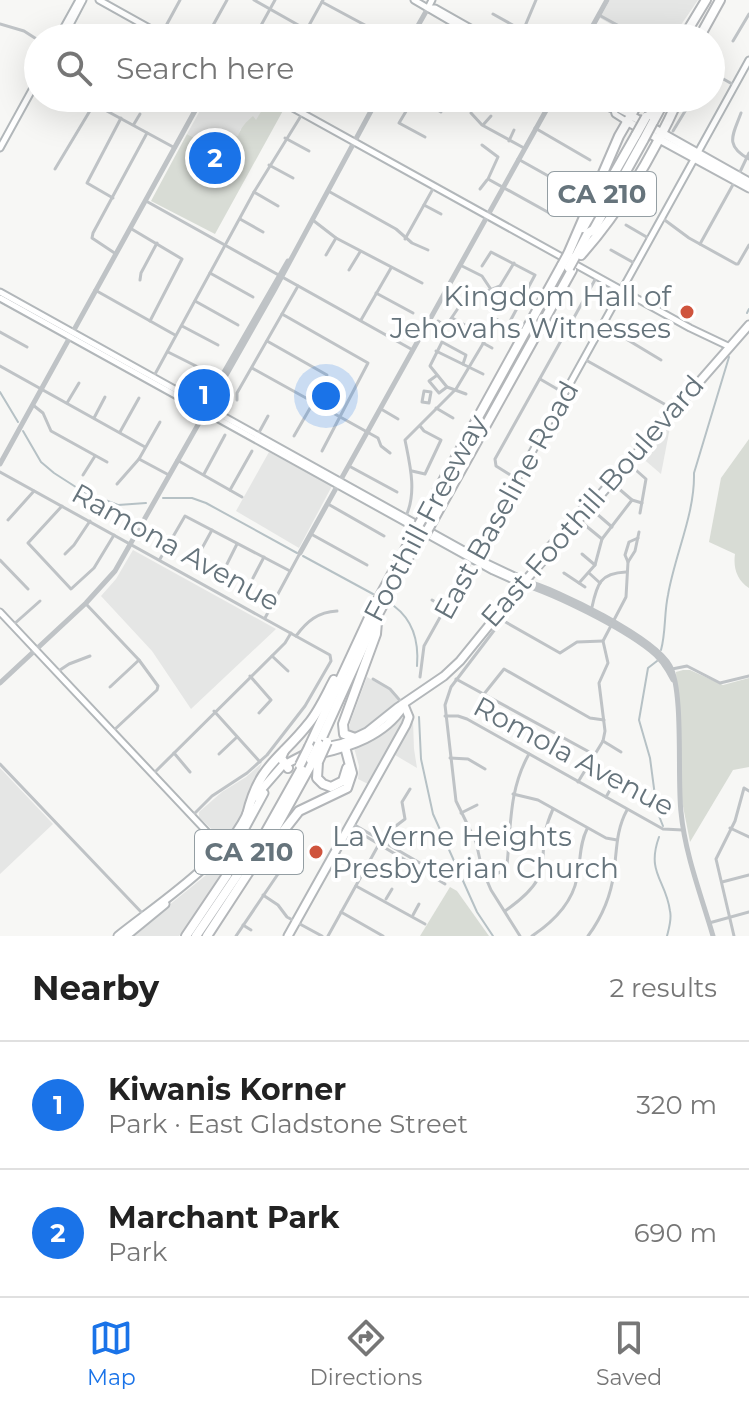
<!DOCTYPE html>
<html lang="en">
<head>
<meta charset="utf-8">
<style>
	:root { --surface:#fff; --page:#f2f2f2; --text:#222; --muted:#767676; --line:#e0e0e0; --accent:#1a73e8 }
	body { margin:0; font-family:Montserrat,sans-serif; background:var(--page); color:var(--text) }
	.you { position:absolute; left:326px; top:396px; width:28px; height:28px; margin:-20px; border:6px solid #fff; border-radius:50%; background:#1a73e8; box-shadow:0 0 0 12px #1a73e833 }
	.badge { display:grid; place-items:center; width:52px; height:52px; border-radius:50%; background:var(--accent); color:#fff; font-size:26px; font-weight:700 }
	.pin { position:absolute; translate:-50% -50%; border:4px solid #fff; box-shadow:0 2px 8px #0006 }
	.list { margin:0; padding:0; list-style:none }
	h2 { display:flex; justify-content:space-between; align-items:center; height:104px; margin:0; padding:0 32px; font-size:34px }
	h2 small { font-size:26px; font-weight:400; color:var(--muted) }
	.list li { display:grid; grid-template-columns:52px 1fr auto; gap:24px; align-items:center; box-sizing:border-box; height:128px; padding:0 32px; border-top:2px solid var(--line) }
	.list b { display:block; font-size:30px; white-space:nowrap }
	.list p { margin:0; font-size:26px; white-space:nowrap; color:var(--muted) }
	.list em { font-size:26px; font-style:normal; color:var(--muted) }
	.icon { flex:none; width:44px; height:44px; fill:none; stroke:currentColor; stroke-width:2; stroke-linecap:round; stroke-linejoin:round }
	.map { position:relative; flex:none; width:749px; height:936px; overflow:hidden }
	.search { position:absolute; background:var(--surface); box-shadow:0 8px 32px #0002; left:24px; right:24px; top:24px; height:88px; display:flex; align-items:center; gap:20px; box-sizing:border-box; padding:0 28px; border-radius:44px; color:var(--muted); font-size:30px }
	.sheet { height:360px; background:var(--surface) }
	nav { display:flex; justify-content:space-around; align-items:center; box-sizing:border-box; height:112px; border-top:2px solid var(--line); background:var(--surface); font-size:22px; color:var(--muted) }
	nav a { display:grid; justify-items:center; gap:4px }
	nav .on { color:var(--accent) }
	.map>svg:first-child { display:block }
</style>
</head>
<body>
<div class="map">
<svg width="749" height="936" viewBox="0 0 749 936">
	<rect width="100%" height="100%" fill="#f7f7f5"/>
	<g fill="#e5e6e5">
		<polygon points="610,0 698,0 672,38 635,38 600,18"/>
		<polygon points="207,98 269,98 256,121 240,130 239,136 211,147 187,134"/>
		<polygon points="671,422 661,474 640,456"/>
		<polygon points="269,452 332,486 299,548 236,511"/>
		<polygon points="133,550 276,629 191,709 152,651 101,596 116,579"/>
		<polygon points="367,677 389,690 401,704 406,719 370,785 358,779 359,766 350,733 350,723"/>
		<polygon points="413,721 414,749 417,768 395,755"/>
		<polygon points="262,763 236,827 226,840 223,840 199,817 199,812 222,792 246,777"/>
		<polygon points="0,768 53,824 0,874"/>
		<polygon points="221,863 223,870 206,899 179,936 131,936"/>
	</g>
	<g fill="#d8dcd5">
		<path d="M 269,98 L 285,107 L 215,234 L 151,201 L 187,134 L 211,147 L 219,134 L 238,136 C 241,127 246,122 253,116 L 256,120 Z"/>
		<path d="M 749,439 L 749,588 C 737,580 733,568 735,554 L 709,542 L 721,478 Z"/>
		<polygon points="683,670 690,670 723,685 749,678 749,767 733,770 690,842 682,801 676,672"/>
		<polygon points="450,887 457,891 489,936 420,936"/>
	</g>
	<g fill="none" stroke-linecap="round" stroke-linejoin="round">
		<g stroke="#b6c1c5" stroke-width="2">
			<polyline points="747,313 749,309"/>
			<polyline points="0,392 18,422"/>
			<polyline points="23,431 41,462 54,473 82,491 118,505 146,503"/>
			<polyline points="163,498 192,498 206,503 297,553"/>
			<polyline points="303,556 373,594"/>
			<path d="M 394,606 C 414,621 419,642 417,666"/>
			<path d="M 661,650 C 666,632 664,613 668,595 C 675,554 695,514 694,473 L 729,357"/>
			<polyline points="657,661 648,668 639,720 650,758 657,811 663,826"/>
			<polyline points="419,717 421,759 433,814 477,912 493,936"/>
			<path d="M 659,837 C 646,873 666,880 670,911 C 672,919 669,928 667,936"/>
		</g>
		<defs>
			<g id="secondary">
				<polyline points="99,0 167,38"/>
				<polyline points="414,0 479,38"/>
				<polyline points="428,8 432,0"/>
				<polyline points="429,8 435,8 488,38"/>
				<polyline points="58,38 79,0"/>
				<polyline points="63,38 83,0"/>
				<polyline points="275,98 690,328 730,347"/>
				<polyline points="587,98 614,110 615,114 626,121"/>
				<polyline points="614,110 618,109 630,115"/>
				<polyline points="0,148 38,79"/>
				<polyline points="0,292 487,563 525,581"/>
				<polyline points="0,298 493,571 522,584"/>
				<polyline points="473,559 749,60"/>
				<polyline points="0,612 224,850"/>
			</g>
			<g id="primary">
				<polyline points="630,115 749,182"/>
				<polyline points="626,121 749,188"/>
				<polyline points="550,547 584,508"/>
				<polyline points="321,748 344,743 367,732 397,708 444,676 460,661 525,581 749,325"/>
				<path d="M 319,754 C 350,747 384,736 403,707"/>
				<polyline points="255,797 282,766 309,752"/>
				<polyline points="208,869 238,841 264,793"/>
				<path d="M 118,936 C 158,904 229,858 248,811"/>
				<polyline points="126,936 165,904"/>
				<polyline points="288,936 406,725 409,717 404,705"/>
			</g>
			<g id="motorway">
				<polyline points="683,38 706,0"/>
				<polyline points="699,38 720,0"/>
				<polyline points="648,118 659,98"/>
				<polyline points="653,122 666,98"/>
				<polyline points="583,228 636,135"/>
				<polyline points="594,229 644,139"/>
				<polyline points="568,254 619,136 641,98"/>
				<polyline points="577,254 588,233 595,229"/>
				<path d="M 581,255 C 621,210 654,153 679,98"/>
				<polyline points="422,519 562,265"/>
				<polyline points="431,524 572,270"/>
				<polyline points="355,738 344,734 343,724 376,634 377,622"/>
				<polyline points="319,744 377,616 419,538"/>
				<polyline points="309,747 374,607 413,535"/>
				<polyline points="284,751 281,758 288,768"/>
				<polyline points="318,762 317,778 323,784 331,787 343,781 347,768"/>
				<path d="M 247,815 C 259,764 280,760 309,723 C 319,711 326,695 334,680"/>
				<polyline points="270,848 299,811 347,788 352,773 344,743"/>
				<polyline points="186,936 227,875 230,865 227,854"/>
				<polyline points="196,936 263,837 305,762"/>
				<polyline points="207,936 267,844 314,759"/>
			</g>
		</defs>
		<use href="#secondary" stroke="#b2b7ba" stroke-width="9"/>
		<use href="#primary" stroke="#b3b7ba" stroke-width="11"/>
		<use href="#motorway" stroke="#b3b6b9" stroke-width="12"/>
		<g stroke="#bfc3c6" stroke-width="3">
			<polyline points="254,0 307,30"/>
			<polyline points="322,2 389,38"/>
			<polyline points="493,14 534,37"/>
			<polyline points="599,15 641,38"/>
			<polyline points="0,24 24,31 38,40"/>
			<polyline points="161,35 180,0"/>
			<polyline points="80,38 86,26 106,38"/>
			<polyline points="135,38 142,25"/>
			<polyline points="206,38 227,0"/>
			<polyline points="254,38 275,0"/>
			<polyline points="302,38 323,0"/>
			<polyline points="520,38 536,0"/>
			<polyline points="733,41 749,14"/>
			<polyline points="711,72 734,85"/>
			<polyline points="340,98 359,108"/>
			<polyline points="414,98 399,123 425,137"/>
			<polyline points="418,98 441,112"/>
			<polyline points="534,98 534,101 547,109"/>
			<polyline points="146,102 148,98"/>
			<polyline points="471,113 482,125 524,148"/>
			<path d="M 741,113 C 733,135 724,145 749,159"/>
			<polyline points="134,124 140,114"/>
			<polyline points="483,125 491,116"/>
			<polyline points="535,128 590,160"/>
			<polyline points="673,131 693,98"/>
			<polyline points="285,138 309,151"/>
			<polyline points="509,141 514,130"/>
			<polyline points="482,145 498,157 488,179 553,215"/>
			<polyline points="518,159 568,187"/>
			<polyline points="269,165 293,178"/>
			<polyline points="55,169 94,104 175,148"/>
			<polyline points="739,174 749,153"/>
			<polyline points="480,189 487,180"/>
			<polyline points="254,192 278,206"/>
			<polyline points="330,192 396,229 412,243 428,250"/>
			<polyline points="113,198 87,183 121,118"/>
			<polyline points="146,201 411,349"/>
			<polyline points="424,205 441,214"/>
			<polyline points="662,218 689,238 736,264 738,264 749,245"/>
			<polyline points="240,219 263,232"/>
			<polyline points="314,221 336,238 422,283"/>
			<polyline points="626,225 650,239"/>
			<polyline points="130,228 182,259 150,321"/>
			<polyline points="405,239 434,187"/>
			<polyline points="700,244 735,181"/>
			<polyline points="611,250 636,264"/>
			<polyline points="116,254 92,238 93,233 147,133"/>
			<polyline points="326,255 336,238"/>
			<polyline points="482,266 491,252 535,275 508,325 494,318"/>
			<polyline points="349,270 360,252"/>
			<polyline points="210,273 253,297"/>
			<polyline points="140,280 141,273 157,243"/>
			<polyline points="95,290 175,335"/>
			<polyline points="376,293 413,313"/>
			<polyline points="195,301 238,325"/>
			<polyline points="282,314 368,363 322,451"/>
			<polyline points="452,318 487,337"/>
			<polyline points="361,320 391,268"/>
			<polyline points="438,321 446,326 463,301 500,286 514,263"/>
			<polyline points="603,325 661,360"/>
			<polyline points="182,326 218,345"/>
			<polyline points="0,332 27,347"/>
			<polyline points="267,341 327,375"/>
			<polyline points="483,343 492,348"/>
			<polyline points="436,351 483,374"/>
			<polyline points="168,352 206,371"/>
			<polyline points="584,359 675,410"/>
			<polyline points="463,364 466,355 442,342 430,366 447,387 466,394"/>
			<polyline points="0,366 145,447"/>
			<polyline points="252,368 378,438 381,446 390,453"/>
			<polyline points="154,376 254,192 312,98"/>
			<polyline points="436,376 429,381 439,393 447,387"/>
			<polyline points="189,379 195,367"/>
			<polyline points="540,379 564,393"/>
			<polygon points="424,391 431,392 429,403 422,402"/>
			<polyline points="237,400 237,393 298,286"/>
			<polyline points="67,403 79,383"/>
			<polyline points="33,405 43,413 51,431 107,462"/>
			<polyline points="436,408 453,418"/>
			<polyline points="381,409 398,419"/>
			<polyline points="94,418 105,397"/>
			<polyline points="120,432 139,398"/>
			<polyline points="257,436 268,416"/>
			<polyline points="294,436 313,403"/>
			<polyline points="139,459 167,474"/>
			<polyline points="177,460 242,497"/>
			<polyline points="629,464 646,479 640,513"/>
			<polyline points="349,466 397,492"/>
			<polyline points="412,471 425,474 441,440 424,431 420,426"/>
			<polyline points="0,472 330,655 331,661 305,706 267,755 247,773 212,796 193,815"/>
			<polyline points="204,474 225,435"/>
			<polyline points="83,475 95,456"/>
			<polyline points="517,479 496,466 495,459 596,278"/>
			<polyline points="117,484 139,459 160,422"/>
			<polyline points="618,488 632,500 642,503"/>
			<polyline points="230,490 252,451"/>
			<polyline points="328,504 384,536"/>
			<polyline points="62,506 28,543 71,589 94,568 114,535"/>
			<polyline points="597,514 612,527"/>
			<path d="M 406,516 C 417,492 410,465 405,440 L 456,389 L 487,337 L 494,318 L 495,306 L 492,291 L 482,276 L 460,265"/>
			<polyline points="8,520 34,491"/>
			<polyline points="580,521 602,539"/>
			<polyline points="311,534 367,565"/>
			<polyline points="201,550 212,530"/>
			<polyline points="65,554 74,545 90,521"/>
			<polyline points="582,554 595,565"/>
			<polyline points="160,559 185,516 290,571"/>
			<polyline points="0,560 28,589"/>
			<polyline points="628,562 625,555 629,542 638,538"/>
			<polyline points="227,564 237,544"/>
			<polyline points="564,573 585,587"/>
			<polyline points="589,573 600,583"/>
			<polyline points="253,578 264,557"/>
			<polyline points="579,583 595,565 602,539 632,500"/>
			<polyline points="432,600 445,608"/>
			<polyline points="87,605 139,660 158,686 157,690 113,731"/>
			<path d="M 592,607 C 597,584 600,573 626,572"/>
			<polyline points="265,618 300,553"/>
			<polyline points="502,620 451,687 445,705 456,801 476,842 482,869 491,890 520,936"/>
			<polyline points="502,620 560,653 577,642 603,641"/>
			<polyline points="13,625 40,601"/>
			<path d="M 296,636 C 307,621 318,612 337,611"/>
			<polyline points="272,656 288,671"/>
			<polyline points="672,669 687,666 720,683 749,676"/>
			<polyline points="57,672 69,664 90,656"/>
			<polyline points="250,676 271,700 259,713"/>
			<polyline points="420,677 424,646 472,560"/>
			<polyline points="373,679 390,689 403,704"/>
			<polyline points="456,679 593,754"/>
			<polyline points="110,687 139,660"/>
			<polyline points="484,694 504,669 590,718 604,720"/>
			<polyline points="214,711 260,762"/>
			<polyline points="445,716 458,716 467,719 663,829 683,830"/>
			<polyline points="603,741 621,752"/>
			<polyline points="174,753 190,772"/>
			<polyline points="219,754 237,737"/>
			<polyline points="450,758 468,759 485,769"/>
			<polyline points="0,764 144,915"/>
			<polyline points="154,773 285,643 291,633"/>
			<polyline points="578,782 603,741 605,731 599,683 608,663 603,641 626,597 628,562 635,551 639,532"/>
			<polyline points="513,794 538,800 606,838 617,840"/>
			<polyline points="606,797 614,783"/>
			<polyline points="461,813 477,805"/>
			<polyline points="353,824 425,866 426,871"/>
			<polyline points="352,828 445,884"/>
			<polyline points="730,828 749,837"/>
			<path d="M 486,878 L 503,871 L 507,865 C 511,825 509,789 529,754"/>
			<polyline points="722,882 749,875"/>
			<polyline points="356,886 425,924"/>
			<polyline points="263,895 278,905 287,917 322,936"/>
			<polyline points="386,899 392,889"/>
			<path d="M 505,911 C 564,870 530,859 553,809"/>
			<polyline points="341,912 383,936"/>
			<polyline points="413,915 419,904"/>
			<polyline points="709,923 749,912"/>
			<polyline points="243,925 251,930"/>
			<polyline points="236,936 278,874 283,872"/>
			<polyline points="328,936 384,835 405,819 402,802 410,789"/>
			<path d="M 532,936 C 553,922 572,904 577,878 C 581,860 579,845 587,829"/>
			<path d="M 588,936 C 602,917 611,896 614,872 C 617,849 616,830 627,810"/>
			<polyline points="734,936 716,859 735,821 744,788 749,791"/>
		</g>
		<g stroke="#bfc3c6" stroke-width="5">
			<polyline points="411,38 428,8"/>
			<polyline points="586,38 607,0"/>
			<polyline points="204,407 288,261"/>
			<polyline points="0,464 202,98"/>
			<polyline points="300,553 553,98"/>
			<path d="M 525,581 C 557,589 655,638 670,666 C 684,692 677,778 681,812 C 685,854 701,895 713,936"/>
			<path d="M 522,584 C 557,595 621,627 650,650 C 661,658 667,668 673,680"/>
			<polyline points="0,683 86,603 115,571 275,289 378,98"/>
		</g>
		<use href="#secondary" stroke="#fff" stroke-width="5"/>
		<use href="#primary" stroke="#fff" stroke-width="7"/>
		<use href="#motorway" stroke="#fff" stroke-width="8"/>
		<defs>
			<g id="motorway-bridge">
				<polyline points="636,135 646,117"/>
				<polyline points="644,139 653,122"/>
				<polyline points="562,265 568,254"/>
				<polyline points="569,268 575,257"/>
				<polyline points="413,535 422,519"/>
				<polyline points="422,540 431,524"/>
				<polyline points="311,760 319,744"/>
				<polyline points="318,762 327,742"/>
				<polyline points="300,765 309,747"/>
			</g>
		</defs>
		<use href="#motorway-bridge" stroke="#b3b6b9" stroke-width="12" stroke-linecap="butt"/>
		<use href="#motorway-bridge" stroke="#fff" stroke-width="8"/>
	</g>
	<g fill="#cf543d" stroke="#fff" stroke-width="3">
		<circle cx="687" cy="312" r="8"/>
		<circle cx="316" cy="852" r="8"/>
	</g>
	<g text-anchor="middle" stroke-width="8" stroke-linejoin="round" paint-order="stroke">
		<g fill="#fff" stroke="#949ea3" stroke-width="2">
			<rect x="548" y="172" width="108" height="44" rx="6"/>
			<rect x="195" y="830" width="108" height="44" rx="6"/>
		</g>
		<g font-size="26" font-weight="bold" fill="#66747c">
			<text x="602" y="203">CA 210</text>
			<text x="249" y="861">CA 210</text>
		</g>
		<g font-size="28" fill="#66747c" stroke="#fff" text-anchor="end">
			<text x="671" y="306">Kingdom Hall of<tspan x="671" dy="32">Jehovahs Witnesses</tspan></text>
			<text x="332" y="846" text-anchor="start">La Verne Heights<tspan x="332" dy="32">Presbyterian Church</tspan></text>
		</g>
		<g font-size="28" fill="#66747c" stroke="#fff">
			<text transform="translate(506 500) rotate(-61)" y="10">East Baseline Road</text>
			<text transform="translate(592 501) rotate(-49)" y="10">East Foothill Boulevard</text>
			<text transform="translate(425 518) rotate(-62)" y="10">Foothill Freeway</text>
			<text transform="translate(176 547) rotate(29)" y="10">Ramona Avenue</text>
			<text transform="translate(574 756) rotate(28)" y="10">Romola Avenue</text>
		</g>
	</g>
</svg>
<div class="you"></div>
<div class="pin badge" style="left:204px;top:395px">1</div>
<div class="pin badge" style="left:215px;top:158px">2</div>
<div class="search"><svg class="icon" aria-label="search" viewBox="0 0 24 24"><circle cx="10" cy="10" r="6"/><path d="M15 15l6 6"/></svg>Search here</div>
</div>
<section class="sheet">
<h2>Nearby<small>2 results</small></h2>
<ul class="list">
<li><span class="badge">1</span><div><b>Kiwanis Korner</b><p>Park · East Gladstone Street</p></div><em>320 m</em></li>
<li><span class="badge">2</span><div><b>Marchant Park</b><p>Park</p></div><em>690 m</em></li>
</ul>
</section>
<nav>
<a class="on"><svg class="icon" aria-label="map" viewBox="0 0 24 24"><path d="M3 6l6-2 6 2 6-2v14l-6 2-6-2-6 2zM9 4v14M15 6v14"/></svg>Map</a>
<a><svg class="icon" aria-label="directions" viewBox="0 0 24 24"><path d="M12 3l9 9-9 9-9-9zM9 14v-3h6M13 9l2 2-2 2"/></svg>Directions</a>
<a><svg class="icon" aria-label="saved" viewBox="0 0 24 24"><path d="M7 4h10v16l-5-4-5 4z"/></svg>Saved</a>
</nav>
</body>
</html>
